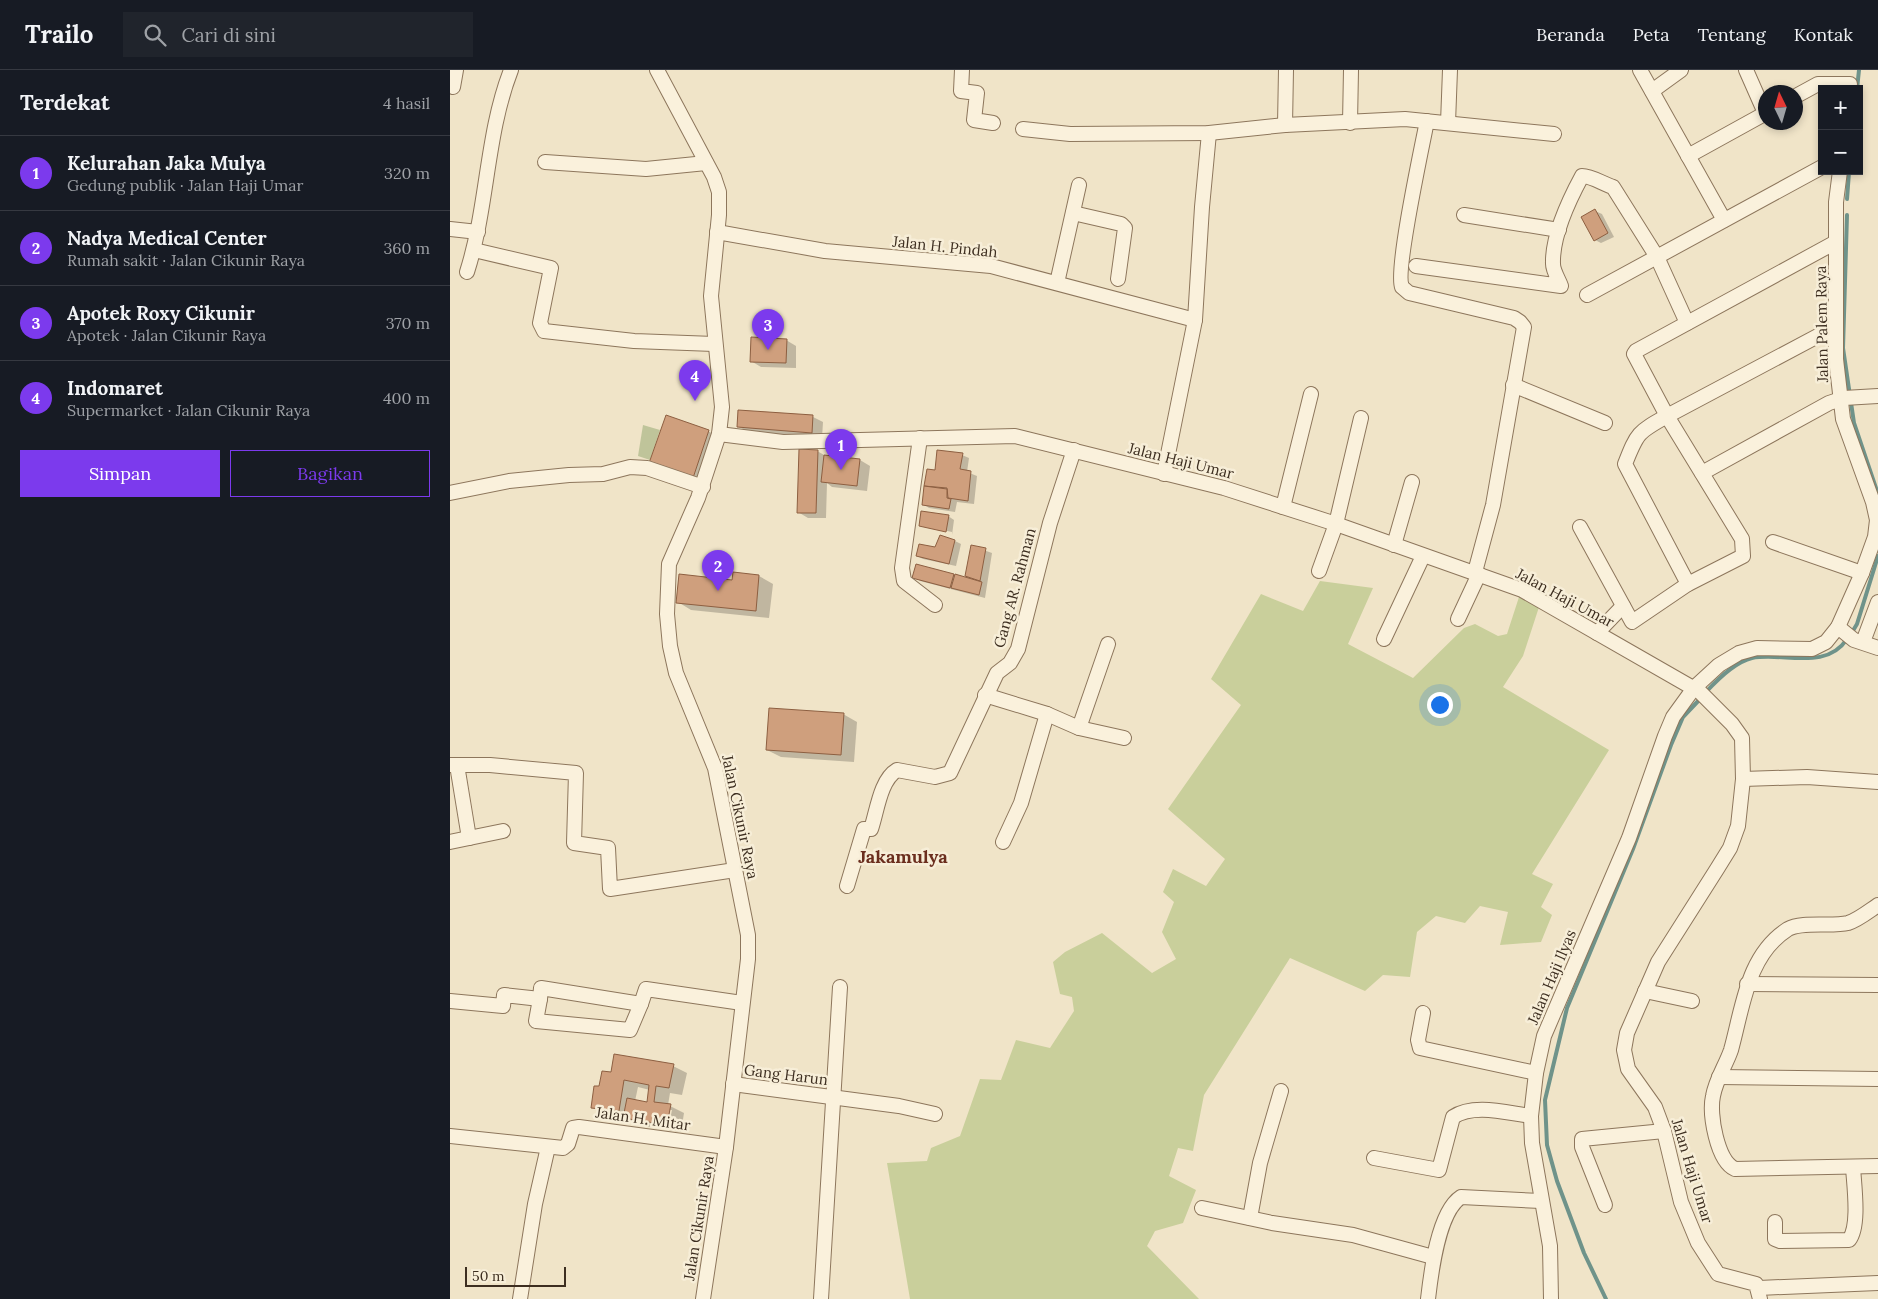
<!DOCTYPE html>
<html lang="id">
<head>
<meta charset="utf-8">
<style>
	:root { --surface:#171b24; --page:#20242c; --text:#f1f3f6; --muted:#9ea1a6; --line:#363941; --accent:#7c3aed }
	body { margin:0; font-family:Lora,serif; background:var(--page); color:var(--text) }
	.controls { position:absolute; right:15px; top:15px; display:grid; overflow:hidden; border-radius:0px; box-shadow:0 2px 8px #0003 }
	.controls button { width:45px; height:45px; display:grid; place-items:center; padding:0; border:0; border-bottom:1px solid var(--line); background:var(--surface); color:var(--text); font:25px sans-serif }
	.compass { position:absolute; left:1308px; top:15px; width:45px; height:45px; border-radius:50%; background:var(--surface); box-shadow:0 2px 8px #0003; rotate:355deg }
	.scale { position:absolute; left:15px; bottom:12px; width:101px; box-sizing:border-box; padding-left:5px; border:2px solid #3d2e20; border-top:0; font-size:14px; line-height:18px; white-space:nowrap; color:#3d2e20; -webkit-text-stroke:4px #f7eed8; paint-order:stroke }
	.you { position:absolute; left:989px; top:634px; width:18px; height:18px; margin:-12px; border:4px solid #fff; border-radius:50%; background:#1a73e8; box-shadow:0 0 0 8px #1a73e833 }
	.badge { display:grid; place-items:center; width:32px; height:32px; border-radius:50%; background:var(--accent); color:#fff; font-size:16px; font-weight:700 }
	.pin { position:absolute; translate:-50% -41px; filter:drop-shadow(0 1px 2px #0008) }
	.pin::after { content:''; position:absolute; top:26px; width:18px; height:15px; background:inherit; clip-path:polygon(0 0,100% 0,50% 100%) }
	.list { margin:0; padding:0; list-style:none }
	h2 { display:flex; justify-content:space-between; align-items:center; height:65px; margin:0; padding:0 20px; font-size:21px }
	h2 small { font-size:16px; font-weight:400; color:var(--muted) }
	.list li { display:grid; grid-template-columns:32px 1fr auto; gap:15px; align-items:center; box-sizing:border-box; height:75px; padding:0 20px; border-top:1px solid var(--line) }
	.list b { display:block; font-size:19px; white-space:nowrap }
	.list p { margin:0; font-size:16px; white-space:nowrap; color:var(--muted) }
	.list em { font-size:16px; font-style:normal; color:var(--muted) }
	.actions { display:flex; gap:10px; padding:15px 20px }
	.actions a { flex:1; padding:11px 0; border:1px solid var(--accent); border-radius:0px; text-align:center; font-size:18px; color:var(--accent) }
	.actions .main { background:var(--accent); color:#fff }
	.icon { flex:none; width:28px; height:28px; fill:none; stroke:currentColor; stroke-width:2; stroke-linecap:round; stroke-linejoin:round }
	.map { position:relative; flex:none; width:1428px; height:1229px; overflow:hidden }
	header { display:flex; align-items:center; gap:30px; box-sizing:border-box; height:70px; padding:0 25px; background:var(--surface); border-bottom:1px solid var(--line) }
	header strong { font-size:24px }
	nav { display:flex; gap:28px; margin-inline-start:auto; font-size:18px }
	.search { width:350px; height:45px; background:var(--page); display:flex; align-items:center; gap:12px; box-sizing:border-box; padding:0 18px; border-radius:0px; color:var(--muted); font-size:19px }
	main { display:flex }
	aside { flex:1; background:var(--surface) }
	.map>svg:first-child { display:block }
</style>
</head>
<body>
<header>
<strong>Trailo</strong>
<div class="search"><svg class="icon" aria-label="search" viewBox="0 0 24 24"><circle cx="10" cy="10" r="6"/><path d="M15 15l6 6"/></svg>Cari di sini</div>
<nav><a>Beranda</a><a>Peta</a><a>Tentang</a><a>Kontak</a></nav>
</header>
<main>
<aside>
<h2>Terdekat<small>4 hasil</small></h2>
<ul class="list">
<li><span class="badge">1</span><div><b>Kelurahan Jaka Mulya</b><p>Gedung publik · Jalan Haji Umar</p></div><em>320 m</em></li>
<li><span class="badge">2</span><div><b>Nadya Medical Center</b><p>Rumah sakit · Jalan Cikunir Raya</p></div><em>360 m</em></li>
<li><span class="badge">3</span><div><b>Apotek Roxy Cikunir</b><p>Apotek · Jalan Cikunir Raya</p></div><em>370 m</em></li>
<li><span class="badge">4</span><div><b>Indomaret</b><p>Supermarket · Jalan Cikunir Raya</p></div><em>400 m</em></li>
</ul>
<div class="actions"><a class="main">Simpan</a><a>Bagikan</a></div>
</aside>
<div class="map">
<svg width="1428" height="1229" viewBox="0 0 1428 1229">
	<rect width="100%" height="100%" fill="#f0e4c8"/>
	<polygon fill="#c9cf9b" points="870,511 923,518 898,574 963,608 1014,558 1025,554 1048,566 1057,564 1069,527 1089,537 1073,586 1053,617 1159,680 1082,804 1103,814 1091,837 1102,845 1091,872 1050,875 1058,842 1030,836 1015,853 986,846 967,862 960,907 933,905 915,921 840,888 754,1025 743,1081 728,1078 719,1106 746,1120 733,1153 705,1161 697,1176 749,1229 460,1229 437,1093 477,1091 481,1078 510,1066 530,1009 551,1010 566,970 600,978 624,941 622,927 610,924 603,892 615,882 652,863 702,903 726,889 712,862 724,832 713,822 723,799 756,816 775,789 718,739 791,635 761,609 811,524 853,541"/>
	<polygon fill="#bfc49a" points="193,355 210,360 200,390 188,386"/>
	<g fill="#0003" fill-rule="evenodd">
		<polygon points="1145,141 1152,144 1164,167 1151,173 1145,170"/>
		<polygon points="336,270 346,276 346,298 311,297 301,291"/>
		<polygon points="290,342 363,347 373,352 372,368 299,362 289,357"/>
		<polygon points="258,361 272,369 255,417 213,403"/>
		<polygon points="367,381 376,386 410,390 420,396 417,421 382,417 377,413 376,448 358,448 348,442"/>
		<polygon points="512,385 519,388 517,402 527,406 524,434 507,432 505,442 479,438 473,434 478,401 487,402"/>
		<polygon points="498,446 504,450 502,465 502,462 470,455"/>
		<polygon points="505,471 511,474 506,496 473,489 467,486"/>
		<polygon points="522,476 542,483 535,528 470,511 464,507 467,495 516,508"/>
		<polygon points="284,504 309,506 323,514 319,548 241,540 228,532 283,511"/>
		<polygon points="393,644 407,652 404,692 331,687 317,680"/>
		<path d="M 223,996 L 237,1003 L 232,1025 L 220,1023 L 218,1035 L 234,1043 L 231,1062 L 218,1060 L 222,1040 L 219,1040 L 215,1059 L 188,1055 L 174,1047 L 156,1045 L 143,1037 L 150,1018 L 163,1003 ZM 188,1017 L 200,1020 L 198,1033 L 185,1031 Z"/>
	</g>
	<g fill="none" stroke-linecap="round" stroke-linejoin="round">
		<g stroke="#6f938a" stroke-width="4">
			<polyline points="1407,19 1409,0"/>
			<polyline points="1397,129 1399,102"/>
			<polyline points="1397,145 1393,278 1404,353 1428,424"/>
			<polyline points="1401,564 1407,554 1428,486"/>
			<path d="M 1256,622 C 1267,610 1285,592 1302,588 C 1334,582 1376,601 1397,569"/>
			<polyline points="1156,1229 1134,1183 1107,1111 1097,1075 1095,1030 1117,938 1183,779 1221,675 1233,647 1251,628"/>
		</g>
	</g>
	<g fill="#cf9f7d" stroke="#8d5f41">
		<polygon points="1145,139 1158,163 1144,171 1131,147"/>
		<polygon points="301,267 337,269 336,293 300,292"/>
		<polygon points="288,340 363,345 362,363 287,357"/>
		<polygon points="216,345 259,360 242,411 198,396"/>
		<polygon points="349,379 368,380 366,443 347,443"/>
		<polygon points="487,380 513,383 510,399 521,401 518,431 498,428 497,418 474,416 477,399 485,400"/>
		<polygon points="374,385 410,389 407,416 371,412"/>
		<polygon points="474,416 497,419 497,428 501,429 499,439 472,435"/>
		<polygon points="471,441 499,445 496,462 469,456"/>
		<polygon points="490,465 505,470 499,494 466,486 469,474 485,477"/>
		<polygon points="521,475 536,478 530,511 515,506"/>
		<polygon points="466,494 504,504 500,518 462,508"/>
		<polygon points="283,502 309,505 306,541 226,533 229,504 282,510"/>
		<polygon points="505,504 532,512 529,525 501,518"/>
		<polygon points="319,638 394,643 391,685 316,680"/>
		<polygon points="164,984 224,994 219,1018 206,1016 204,1032 221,1034 217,1055 173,1048 177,1028 197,1032 199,1015 174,1010 169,1041 141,1038 144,1016 149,1016 152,1001 161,1002"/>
	</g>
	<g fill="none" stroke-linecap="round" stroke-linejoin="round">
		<defs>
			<g id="minor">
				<polyline points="207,0 264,107 269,122 269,145 261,226 272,337 269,364 248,428 219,494 217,544 220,576 226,603 265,698 298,865 298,889 276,1077 253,1229"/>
				<polyline points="512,0 511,21 527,23 524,50 543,53"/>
				<polyline points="1190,0 1274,150"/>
				<polyline points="1296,0 1315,43"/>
				<polyline points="3,17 6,0"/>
				<polyline points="1202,21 1231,0"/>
				<polyline points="1346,26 1368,14 1400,14"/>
				<path d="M 977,51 C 972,76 945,202 952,217 L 959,223 L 1064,248 L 1070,252 L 1074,257 L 1043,435 L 1025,502"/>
				<polyline points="900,53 901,0"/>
				<polyline points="998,53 1000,0"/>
				<polyline points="835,55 836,0"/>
				<polyline points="573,59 620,64 759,63 835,55 955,49 1104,64"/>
				<polyline points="1238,86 1316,43"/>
				<polyline points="95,92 196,99 256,93"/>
				<polyline points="623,143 671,154 675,158 668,209"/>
				<polyline points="1014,145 1109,160"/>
				<polyline points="0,159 28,162"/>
				<polyline points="267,162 375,181 541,196 745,250"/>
				<polyline points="24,180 101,198 90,253 94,261 184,271 264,274"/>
				<path d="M 966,196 L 1111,216 C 1109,210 1103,201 1103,194 C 1102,166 1119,130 1132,106 C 1142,106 1153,114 1163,117 L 1207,187 L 1237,253"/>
				<path d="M 17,202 C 38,136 36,64 61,0"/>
				<polyline points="607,213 629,115"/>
				<polyline points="1137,225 1372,97"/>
				<polyline points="1063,315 1155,353"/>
				<polyline points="269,364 333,372 565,366 774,418 886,454 1072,520 1250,622 1282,654 1292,668 1293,709 1288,756 1280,778 1267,799 1208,892 1177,963 1174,980 1178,999 1205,1037 1214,1061 1231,1132 1248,1173 1268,1204 1306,1214 1310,1229"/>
				<polyline points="470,368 452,498 454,511 485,535"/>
				<polyline points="1252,403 1379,333 1394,328 1428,326"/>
				<polyline points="714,404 745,250 752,137 759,63"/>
				<polyline points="0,423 59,411 119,405 153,404 180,397 197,398 253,417"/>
				<polyline points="833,437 861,324"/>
				<polyline points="1130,457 1182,552 1238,514 1293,486 1292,469 1217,346 1184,284 1186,281 1386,172"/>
				<polyline points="1323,472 1412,503"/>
				<polyline points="944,475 962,412"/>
				<polyline points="869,501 886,454 911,348"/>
				<path d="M 1238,514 L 1175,394 C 1187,363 1188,362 1217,346 L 1379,260 L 1385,259"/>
				<polyline points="1008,549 1029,504"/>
				<polyline points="1388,557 1404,570 1428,578"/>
				<polyline points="1147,563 1173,536"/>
				<polyline points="934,569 973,486"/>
				<polyline points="1413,572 1428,532"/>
				<polyline points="535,625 597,644 571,733 553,772"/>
				<polyline points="597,644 629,658 674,668"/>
				<polyline points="629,658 658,574"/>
				<polyline points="0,695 40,695 126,703 124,773 158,778 160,819 285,800"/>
				<polyline points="7,695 19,768"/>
				<polyline points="1293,709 1357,707 1428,712"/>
				<polyline points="0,772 53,761"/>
				<path d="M 397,816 L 414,759 L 421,759 C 427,742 430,710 447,700 L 485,707 L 500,703 L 547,603 L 560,593 L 568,579 L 600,453 L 624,380"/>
				<path d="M 1428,835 C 1419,841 1408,850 1398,853 C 1382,857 1352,851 1338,859 C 1297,885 1293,937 1281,980 C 1276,995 1266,1009 1263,1026 C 1259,1044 1267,1091 1285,1099 L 1428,1096"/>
				<polyline points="1297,914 1428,915"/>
				<polyline points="1195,921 1242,931"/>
				<polyline points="90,929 86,951 180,960 191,934"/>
				<polyline points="0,931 53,936 54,925 90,929 91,918 191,934 196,919 292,933"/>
				<polyline points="973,943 968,970 970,978 1086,1003"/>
				<polyline points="1269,1007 1428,1009"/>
				<polyline points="283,1014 449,1036 485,1044"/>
				<polyline points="0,1066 113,1078 118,1074 123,1058 129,1057 276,1077"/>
				<path d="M 924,1088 L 989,1100 L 1003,1047 C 1024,1033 1057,1043 1081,1046"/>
				<polyline points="1155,1135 1132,1077 1132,1069 1214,1061"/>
				<polyline points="752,1138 822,1153 903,1165 983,1187"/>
				<polyline points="800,1148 810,1093 831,1021"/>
				<path d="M 1325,1152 L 1325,1169 L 1330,1171 L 1399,1170 C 1410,1156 1404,1115 1403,1097"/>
				<polyline points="1309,1218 1428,1213"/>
				<polyline points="70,1229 85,1134 98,1077"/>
				<polyline points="371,1229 390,917"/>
				<path d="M 978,1229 C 981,1203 988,1142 1011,1127 L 1091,1131"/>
				<polyline points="1101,1229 1100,1176 1082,1073 1081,1046 1086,1003 1094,966 1179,768 1215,666 1223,647 1244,618 1269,595 1289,583 1307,578 1362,579 1376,572 1388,557 1412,503 1425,467 1427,450 1423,432 1393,349 1386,289 1386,132 1390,101"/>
			</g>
		</defs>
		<use href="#minor" stroke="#8d765c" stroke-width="16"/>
		<use href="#minor" stroke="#faf1dc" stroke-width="14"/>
	</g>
	<g text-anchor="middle" stroke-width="5" stroke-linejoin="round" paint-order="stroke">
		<g font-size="15" fill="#3d2e20" stroke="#f7eed8">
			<text transform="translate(495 177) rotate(6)" y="5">Jalan H. Pindah</text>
			<text transform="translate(1372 254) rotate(-91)" y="5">Jalan Palem Raya</text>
			<text transform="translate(731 391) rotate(14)" y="5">Jalan Haji Umar</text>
			<text transform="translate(565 518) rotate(-75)" y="5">Gang AR. Rahman</text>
			<text transform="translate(1115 528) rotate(28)" y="5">Jalan Haji Umar</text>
			<text transform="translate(290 747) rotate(78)" y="5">Jalan Cikunir Raya</text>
			<text transform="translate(1102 907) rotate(-67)" y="5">Jalan Haji Ilyas</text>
			<text transform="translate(336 1005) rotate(7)" y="5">Gang Harun</text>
			<text transform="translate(193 1049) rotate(8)" y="5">Jalan H. Mitar</text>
			<text transform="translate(1242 1101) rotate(73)" y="5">Jalan Haji Umar</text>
			<text transform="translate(249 1148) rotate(-81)" y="5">Jalan Cikunir Raya</text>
		</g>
		<g font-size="18" font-weight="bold" fill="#6b2e1e" stroke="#f7eed8">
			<text x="453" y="793">Jakamulya</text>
		</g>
	</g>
</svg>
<div class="controls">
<button>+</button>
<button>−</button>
</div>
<svg class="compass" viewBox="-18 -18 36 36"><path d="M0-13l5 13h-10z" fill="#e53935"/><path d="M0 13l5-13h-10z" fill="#9ea1a6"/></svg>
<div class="scale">50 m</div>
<div class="you"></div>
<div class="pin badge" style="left:391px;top:400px">1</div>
<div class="pin badge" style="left:268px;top:521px">2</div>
<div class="pin badge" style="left:318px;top:280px">3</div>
<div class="pin badge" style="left:245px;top:331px">4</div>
</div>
</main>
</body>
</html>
